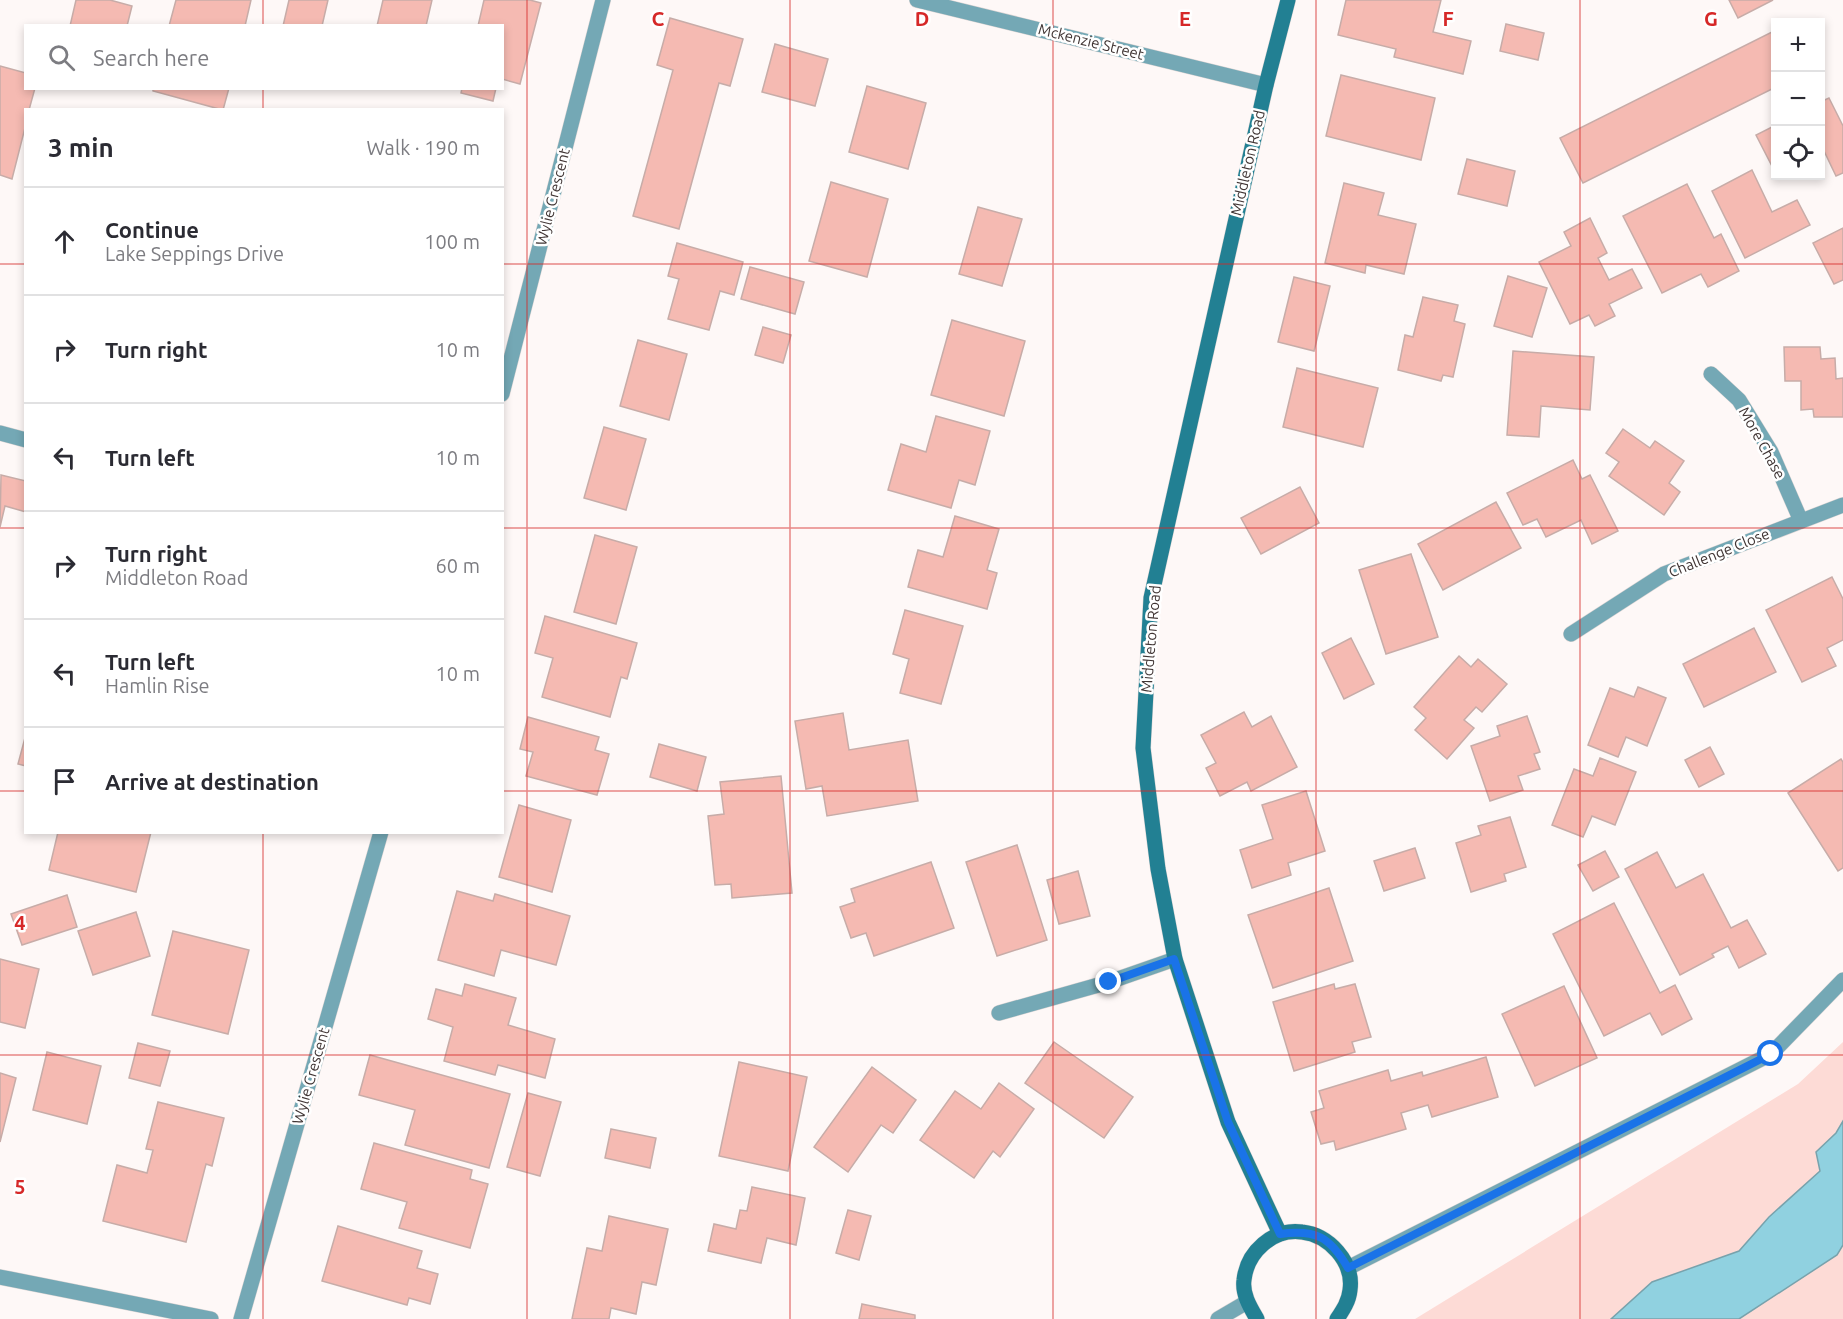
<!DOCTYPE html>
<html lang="en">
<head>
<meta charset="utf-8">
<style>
	:root { --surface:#fff; --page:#f7f7f7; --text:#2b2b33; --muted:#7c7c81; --line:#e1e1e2 }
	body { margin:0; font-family:Ubuntu,sans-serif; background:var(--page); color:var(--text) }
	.controls { position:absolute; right:18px; top:18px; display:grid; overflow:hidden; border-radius:0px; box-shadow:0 3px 9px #0003 }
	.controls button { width:54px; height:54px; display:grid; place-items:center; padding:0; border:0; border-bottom:2px solid var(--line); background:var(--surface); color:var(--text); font:30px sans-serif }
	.stop { position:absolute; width:18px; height:18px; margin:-14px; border:4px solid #1a73e8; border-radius:50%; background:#fff }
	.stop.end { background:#1a73e8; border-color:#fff; box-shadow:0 2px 6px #0008 }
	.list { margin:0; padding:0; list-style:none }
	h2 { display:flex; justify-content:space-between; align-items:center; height:78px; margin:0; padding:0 24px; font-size:26px }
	h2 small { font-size:20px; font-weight:400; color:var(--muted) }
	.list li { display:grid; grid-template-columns:39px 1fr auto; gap:18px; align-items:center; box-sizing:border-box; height:108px; padding:0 24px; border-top:2px solid var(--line) }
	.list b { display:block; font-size:22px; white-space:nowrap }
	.list p { margin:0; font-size:20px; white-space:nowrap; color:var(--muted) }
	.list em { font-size:20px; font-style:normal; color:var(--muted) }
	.icon { flex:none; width:33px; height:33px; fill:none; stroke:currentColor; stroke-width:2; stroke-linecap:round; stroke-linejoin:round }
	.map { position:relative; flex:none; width:1843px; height:1319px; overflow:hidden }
	.search { position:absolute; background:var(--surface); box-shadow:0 3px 9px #0003; left:24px; top:24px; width:480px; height:66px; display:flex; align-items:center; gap:15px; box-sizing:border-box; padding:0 21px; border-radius:0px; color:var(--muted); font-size:22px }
	.panel { position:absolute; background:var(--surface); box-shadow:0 3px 9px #0003; left:24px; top:108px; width:480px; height:726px; border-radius:0px }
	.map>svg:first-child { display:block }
</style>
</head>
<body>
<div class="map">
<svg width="1843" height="1319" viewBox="0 0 1843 1319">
	<rect width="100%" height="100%" fill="#fef8f7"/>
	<polygon fill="#fddbd6" points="1843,1042 1843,1319 1415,1319 1798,1084"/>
	<polygon fill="#90d1e0" stroke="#78a2ac" stroke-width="1.5" points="1843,1121 1843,1245 1837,1255 1739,1319 1611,1319 1652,1282 1739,1251 1769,1217 1820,1171 1816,1152 1836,1133"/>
	<g fill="#f5bab2" stroke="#c7aca8" stroke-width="1.5">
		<polygon points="76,0 110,0 132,6 127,26 70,26"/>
		<polygon points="176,0 251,0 245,26 169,26"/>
		<polygon points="289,0 328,0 322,26 283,26"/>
		<polygon points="383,0 432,0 426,26 377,26"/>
		<polygon points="484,0 530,0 541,3 520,84 502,79 502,26 478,26"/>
		<polygon points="1346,0 1441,0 1433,32 1471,41 1463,74 1394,57 1396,49 1338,35"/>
		<polygon points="1729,0 1773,0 1738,18"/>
		<polygon points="670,18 743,39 730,86 719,83 679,229 633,216 673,70 657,65"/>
		<polygon points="1506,24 1544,33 1538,60 1500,51"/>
		<polygon points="1776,30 1776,87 1583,183 1560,138"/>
		<polygon points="775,44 828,59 815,106 762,92"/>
		<polygon points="0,66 26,73 26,88 35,88 29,110 26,110 26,124 12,179 0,175"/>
		<polygon points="1341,75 1435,98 1421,160 1326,136"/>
		<polygon points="867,86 926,103 908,169 849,152"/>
		<polygon points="153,88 229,88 223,110 153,91"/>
		<polygon points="462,88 496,88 493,101 461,93"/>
		<polygon points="1829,98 1843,126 1843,173 1836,176 1824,151 1820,153 1820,102"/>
		<polygon points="1776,125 1776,174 1756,135"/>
		<polygon points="1467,159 1515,171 1507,206 1458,194"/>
		<polygon points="1752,170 1772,212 1797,200 1810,225 1745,258 1712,191"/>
		<polygon points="831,182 888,199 867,277 809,261"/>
		<polygon points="1344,183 1384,193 1378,215 1416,224 1404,274 1366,265 1365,273 1325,263"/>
		<polygon points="1687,184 1714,238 1721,234 1739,271 1708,287 1701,274 1662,293 1623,216"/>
		<polygon points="978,207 1022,219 1002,286 959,274"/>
		<polygon points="1590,218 1607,253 1598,258 1609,280 1632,269 1642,288 1609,304 1615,316 1595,326 1589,315 1570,324 1539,262 1571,246 1564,232"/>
		<polygon points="1843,228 1843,280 1834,284 1813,243"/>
		<polygon points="677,243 743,262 734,295 720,291 709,330 668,319 679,279 668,276"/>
		<polygon points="750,267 804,282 795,314 741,299"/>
		<polygon points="1508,276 1547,288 1532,337 1494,326"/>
		<polygon points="1294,277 1330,286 1314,351 1278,342"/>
		<polygon points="1423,297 1458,305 1454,321 1465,324 1453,377 1443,375 1441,381 1398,370 1405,335 1413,337"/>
		<polygon points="952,320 1025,341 1004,416 931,395"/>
		<polygon points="763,327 791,335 783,363 755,355"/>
		<polygon points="638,340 687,354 669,420 620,406"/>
		<polygon points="1784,347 1820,347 1821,359 1835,358 1836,379 1843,378 1843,417 1814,417 1813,409 1801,410 1801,381 1785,381"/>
		<polygon points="1513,351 1594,357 1590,410 1541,406 1539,437 1507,435"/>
		<polygon points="1297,368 1378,388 1363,447 1283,427"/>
		<polygon points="936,416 990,431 975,485 959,480 951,508 888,490 901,444 926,452"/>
		<polygon points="604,427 646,439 626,510 584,498"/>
		<polygon points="1623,429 1650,448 1655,441 1684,461 1669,483 1680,492 1664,515 1609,476 1619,462 1606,453"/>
		<polygon points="1573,460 1582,479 1590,475 1618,531 1592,544 1581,520 1546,537 1537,519 1523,525 1507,493"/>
		<polygon points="1,475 26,481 26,512 5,506 0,527"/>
		<polygon points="1300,487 1319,523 1261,554 1241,518"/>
		<polygon points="1496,502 1521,548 1443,590 1418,544"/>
		<polygon points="955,516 999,529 987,570 997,573 987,609 908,587 918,550 943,557"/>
		<polygon points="595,535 637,547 616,624 574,612"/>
		<polygon points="1411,554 1438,637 1386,654 1359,570"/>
		<polygon points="1832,577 1843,599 1843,640 1827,648 1836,666 1802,682 1766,610"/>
		<polygon points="905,610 963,626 941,704 900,693 909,659 893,654"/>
		<polygon points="545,616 637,643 627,679 621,677 610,717 542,697 553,658 535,653"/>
		<polygon points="1754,628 1776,672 1704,707 1683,664"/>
		<polygon points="1351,638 1374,684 1344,699 1322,653"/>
		<polygon points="1459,656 1471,667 1478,659 1507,684 1482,712 1476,707 1464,720 1474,728 1447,759 1415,730 1426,718 1414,707"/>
		<polygon points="1638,687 1666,698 1647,746 1626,737 1618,757 1588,745 1610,688 1634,697"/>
		<polygon points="1244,712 1252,727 1271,716 1297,767 1251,791 1247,782 1220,796 1206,768 1216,763 1201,735"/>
		<polygon points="843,713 849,750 908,740 918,801 827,816 822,786 806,789 795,721"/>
		<polygon points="1527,716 1540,752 1534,754 1540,769 1518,776 1523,790 1490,801 1471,746 1500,736 1497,726"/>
		<polygon points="528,717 599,737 595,750 609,754 597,795 526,776 533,752 520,749"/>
		<polygon points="26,734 26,766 18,764"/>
		<polygon points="659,744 706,757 697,791 650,777"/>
		<polygon points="1710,747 1724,774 1699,787 1685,760"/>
		<polygon points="1600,758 1636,772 1615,825 1592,816 1583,837 1552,825 1574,769 1593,776"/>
		<polygon points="1841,759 1843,762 1843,868 1838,871 1788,793"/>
		<polygon points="781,776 792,893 732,898 731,884 715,885 708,816 724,814 720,782"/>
		<polygon points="1306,791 1325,851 1288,863 1291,875 1252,888 1240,850 1273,839 1262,805"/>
		<polygon points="519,805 571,820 552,892 499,877"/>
		<polygon points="1510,817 1526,867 1504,874 1506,881 1471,892 1456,843 1481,835 1478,826"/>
		<polygon points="58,832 151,832 136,892 49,870"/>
		<polygon points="1017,845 1047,940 997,956 966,862"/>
		<polygon points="1415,848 1425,878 1384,891 1374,861"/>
		<polygon points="1605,851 1619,877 1593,891 1578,865"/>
		<polygon points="1657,852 1676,888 1703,874 1731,928 1747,920 1766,954 1739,968 1728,946 1712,954 1714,957 1680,975 1625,869"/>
		<polygon points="931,862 954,928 874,956 866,933 851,938 840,907 855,902 851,889"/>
		<polygon points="1078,871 1090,916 1059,924 1047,880"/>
		<polygon points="1329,888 1353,961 1273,988 1248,915"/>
		<polygon points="457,891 493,901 495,894 570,916 556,965 501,950 494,976 438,960"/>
		<polygon points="67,895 77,927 22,945 11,914"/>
		<polygon points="1614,903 1660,993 1675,985 1692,1019 1662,1035 1650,1013 1604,1036 1553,934"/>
		<polygon points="136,912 150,956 93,975 78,931"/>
		<polygon points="173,931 249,950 228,1034 152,1015"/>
		<polygon points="0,959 39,969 25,1028 0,1022"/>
		<polygon points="465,984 516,998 508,1025 555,1039 545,1078 498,1065 495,1075 444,1061 453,1027 428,1019 436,989 462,996"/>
		<polygon points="1334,984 1335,989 1355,984 1371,1037 1352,1042 1355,1052 1294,1071 1273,1002"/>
		<polygon points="1564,986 1597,1058 1535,1086 1502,1014"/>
		<polygon points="1054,1042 1133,1097 1104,1138 1025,1083"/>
		<polygon points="138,1043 170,1051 160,1086 129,1078"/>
		<polygon points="47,1052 101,1066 87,1124 33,1110"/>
		<polygon points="370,1055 510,1094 489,1168 405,1145 415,1110 359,1095"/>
		<polygon points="1486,1057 1498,1097 1432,1117 1428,1105 1401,1113 1406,1129 1336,1150 1334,1141 1321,1144 1311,1112 1324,1108 1319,1091 1388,1070 1391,1081 1422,1072 1423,1076"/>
		<polygon points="739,1062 807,1077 788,1171 719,1156"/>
		<polygon points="872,1067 916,1100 893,1133 881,1125 848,1172 814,1147"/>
		<polygon points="0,1073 16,1078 0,1142"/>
		<polygon points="999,1083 1034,1109 1000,1157 993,1151 974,1178 920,1140 955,1091 981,1109"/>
		<polygon points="528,1093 561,1102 540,1176 507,1167"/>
		<polygon points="158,1102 224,1118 212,1166 206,1164 186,1242 103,1221 117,1165 147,1173 153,1150 146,1149"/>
		<polygon points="611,1129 656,1138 650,1168 605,1158"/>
		<polygon points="374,1143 472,1170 470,1179 488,1184 470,1248 399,1228 407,1202 361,1189"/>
		<polygon points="752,1187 805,1198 796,1245 767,1238 761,1263 708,1251 714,1224 736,1229 740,1210 747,1211"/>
		<polygon points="848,1210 871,1216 859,1260 836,1253"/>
		<polygon points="609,1216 668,1229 656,1285 642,1282 636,1314 611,1308 609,1319 572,1319 587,1248 602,1251"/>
		<polygon points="338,1226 422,1251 417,1268 438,1274 430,1304 409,1298 407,1305 322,1281"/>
		<polygon points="862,1304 915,1315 915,1319 859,1319"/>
	</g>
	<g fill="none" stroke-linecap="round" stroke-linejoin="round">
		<defs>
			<g id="street">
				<polyline points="917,0 1266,85"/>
				<polyline points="1711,374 1739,400 1771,452 1801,521"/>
				<polyline points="502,394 603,0"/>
				<polyline points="0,433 26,440"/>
				<polyline points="1571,634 1664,574 1843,505"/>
				<polyline points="999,1013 1109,982 1175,959"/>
				<polyline points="1348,1268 1771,1054 1843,980"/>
				<polyline points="0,1277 211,1319"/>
				<polyline points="241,1319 381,832"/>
				<polyline points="1218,1319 1247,1302"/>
			</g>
			<g id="secondary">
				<polyline points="1280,1234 1228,1122 1175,959 1158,869 1143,748 1151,598 1266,85 1288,0"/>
				<path d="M 1257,1319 C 1250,1307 1242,1294 1244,1280 C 1247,1252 1273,1228 1302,1232 C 1329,1235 1354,1262 1350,1290 C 1349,1301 1343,1310 1337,1319"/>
			</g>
		</defs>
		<use href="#street" stroke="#dcd5d4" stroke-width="16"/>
		<use href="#secondary" stroke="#dcd5d4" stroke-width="16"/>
		<use href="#street" stroke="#74a8b5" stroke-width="15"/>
		<use href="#secondary" stroke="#228093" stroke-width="15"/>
	</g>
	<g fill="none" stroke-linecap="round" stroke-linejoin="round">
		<path stroke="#1a73e8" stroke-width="8" d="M 1109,982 L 1174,959 L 1228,1122 L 1280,1234 C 1316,1229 1330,1237 1348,1268 L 1771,1054"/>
	</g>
	<path fill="none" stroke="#d62828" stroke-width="1.5" stroke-opacity="0.55" d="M 263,0 L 263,26M 527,0 L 527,1319M 790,0 L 790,1319M 1053,0 L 1053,1319M 1316,0 L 1316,1319M 1580,0 L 1580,1319M 263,88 L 263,110M 0,264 L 26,264M 502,264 L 1843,264M 0,528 L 26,528M 502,528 L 1843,528M 0,791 L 26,791M 502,791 L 1843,791M 263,832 L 263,1319M 0,1055 L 1843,1055"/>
	<g text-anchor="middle" stroke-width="5" stroke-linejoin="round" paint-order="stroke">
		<g font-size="15" fill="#403534" stroke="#fff">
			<text transform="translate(1091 42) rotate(14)" y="5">Mckenzie Street</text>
			<text transform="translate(1248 163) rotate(-77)" y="5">Middleton Road</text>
			<text transform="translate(553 197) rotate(-76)" y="5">Wylie Crescent</text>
			<text transform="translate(1762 443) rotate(61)" y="5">More Chase</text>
			<text transform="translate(1719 553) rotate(-22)" y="5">Challenge Close</text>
			<text transform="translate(1151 639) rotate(-85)" y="5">Middleton Road</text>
			<text transform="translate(311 1076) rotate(-74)" y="5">Wylie Crescent</text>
		</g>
	</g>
	<g font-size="20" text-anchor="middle" font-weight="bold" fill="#d62828" stroke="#fff" stroke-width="5" stroke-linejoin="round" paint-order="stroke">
		<text x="658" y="26">C</text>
		<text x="922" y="26">D</text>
		<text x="1185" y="26">E</text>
		<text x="1448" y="26">F</text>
		<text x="1711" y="26">G</text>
		<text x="20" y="930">4</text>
		<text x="20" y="1194">5</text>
	</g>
</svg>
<div class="controls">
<button>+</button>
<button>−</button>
<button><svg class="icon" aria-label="locate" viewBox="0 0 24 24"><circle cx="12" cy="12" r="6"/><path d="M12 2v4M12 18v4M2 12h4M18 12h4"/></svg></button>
</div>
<div class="stop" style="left:1771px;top:1054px"></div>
<div class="stop end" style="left:1109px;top:982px"></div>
<div class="search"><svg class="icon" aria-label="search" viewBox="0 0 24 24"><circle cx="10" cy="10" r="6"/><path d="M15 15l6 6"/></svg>Search here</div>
<section class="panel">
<h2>3 min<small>Walk · 190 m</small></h2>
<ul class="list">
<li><svg class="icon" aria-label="ahead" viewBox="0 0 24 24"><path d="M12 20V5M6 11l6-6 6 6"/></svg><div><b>Continue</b><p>Lake Seppings Drive</p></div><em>100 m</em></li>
<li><svg class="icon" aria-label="right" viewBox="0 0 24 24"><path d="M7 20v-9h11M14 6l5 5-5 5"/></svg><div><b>Turn right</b></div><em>10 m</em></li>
<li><svg class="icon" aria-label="left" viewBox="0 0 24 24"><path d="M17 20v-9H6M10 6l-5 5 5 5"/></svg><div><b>Turn left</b></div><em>10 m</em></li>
<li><svg class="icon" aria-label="right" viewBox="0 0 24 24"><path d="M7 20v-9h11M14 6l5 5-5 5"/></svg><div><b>Turn right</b><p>Middleton Road</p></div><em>60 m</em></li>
<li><svg class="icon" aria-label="left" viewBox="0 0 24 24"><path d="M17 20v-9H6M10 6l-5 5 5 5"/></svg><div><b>Turn left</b><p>Hamlin Rise</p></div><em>10 m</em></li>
<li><svg class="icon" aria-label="arrive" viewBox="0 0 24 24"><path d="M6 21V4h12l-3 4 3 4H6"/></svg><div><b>Arrive at destination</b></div></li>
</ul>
</section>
</div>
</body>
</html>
